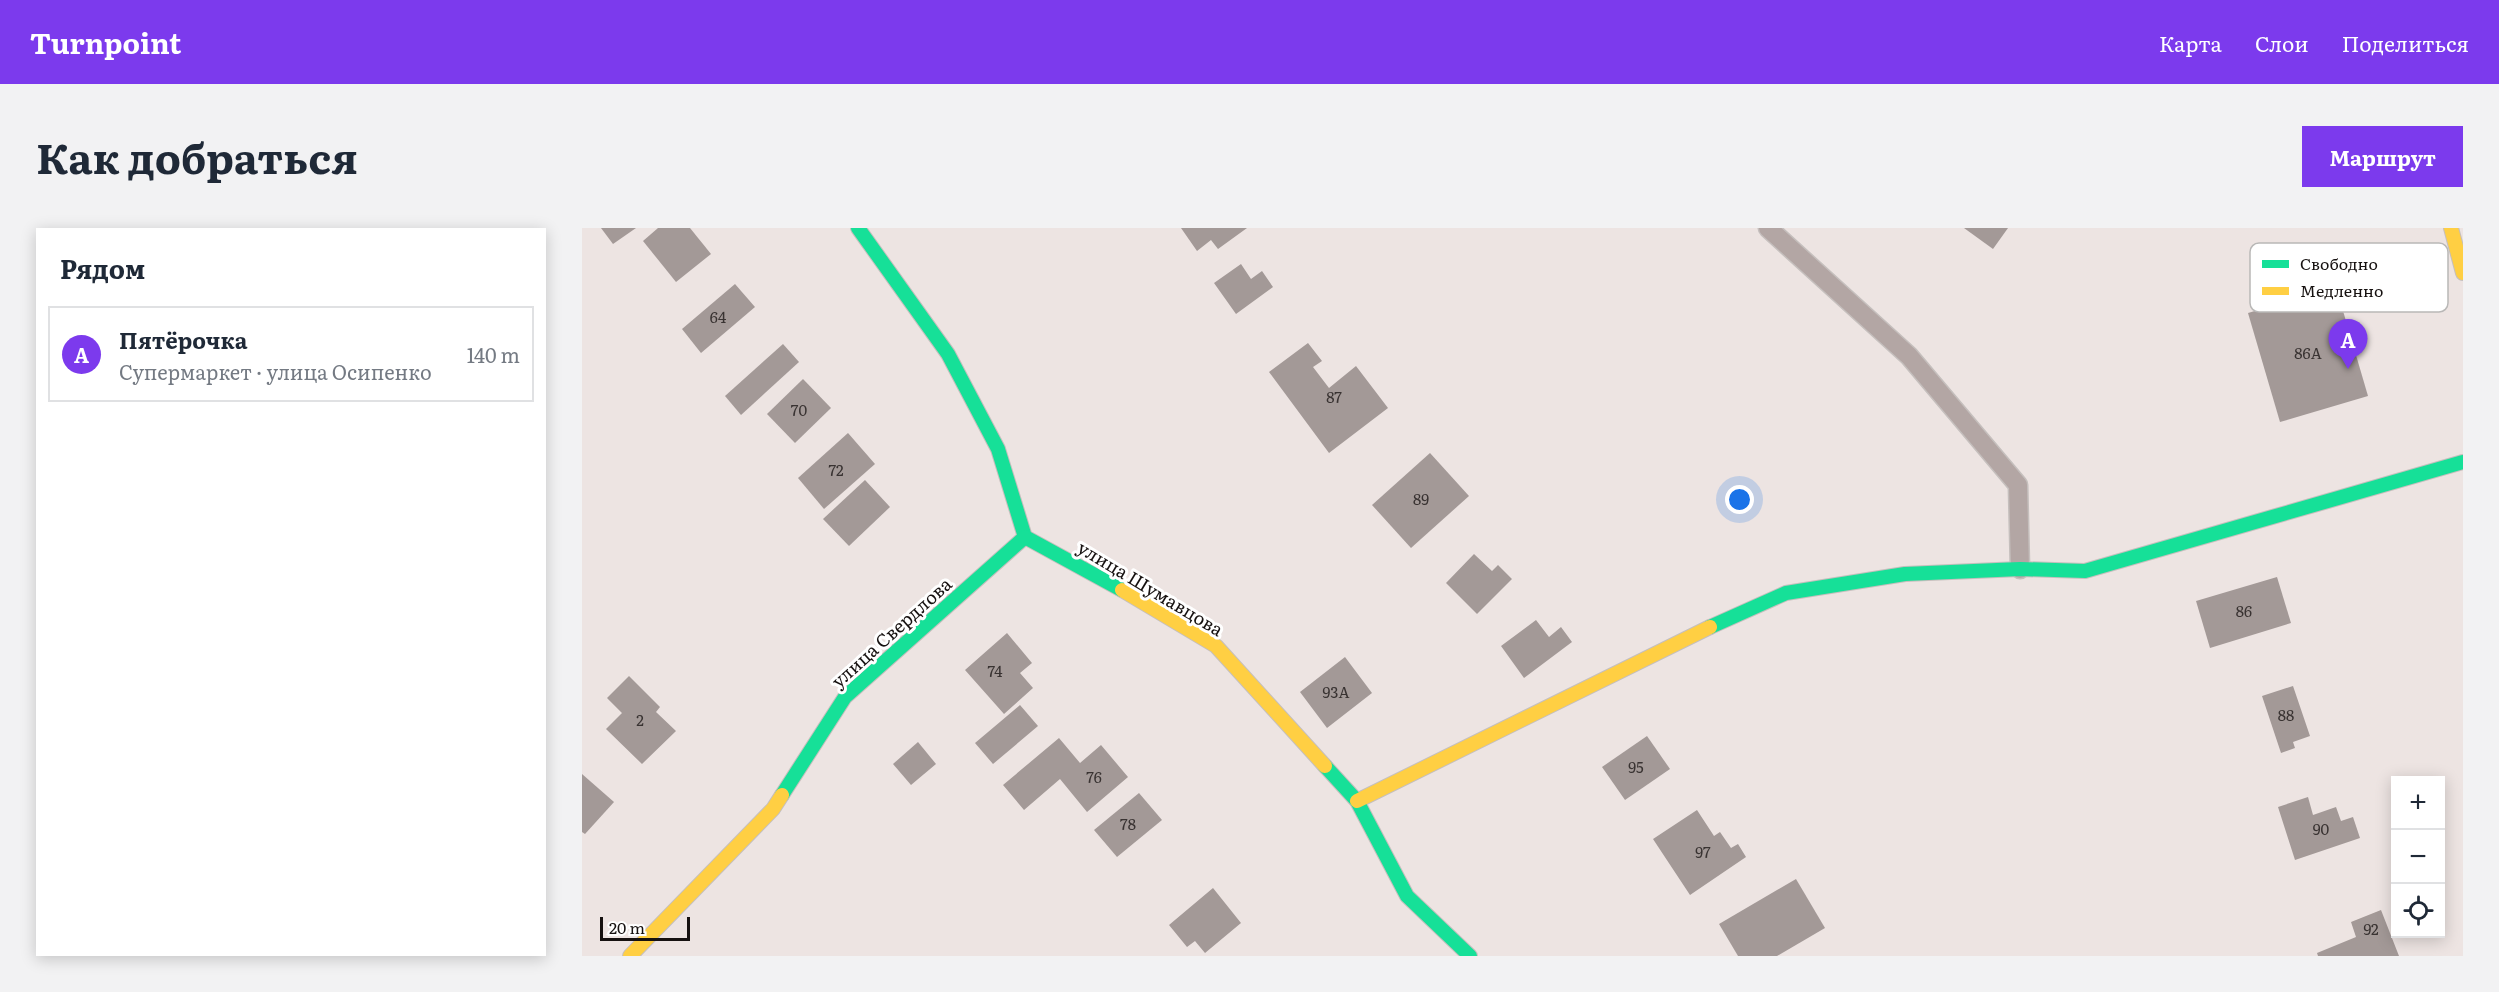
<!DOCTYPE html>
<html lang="ru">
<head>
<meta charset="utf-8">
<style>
	:root { --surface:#fff; --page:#f2f2f3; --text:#1f2937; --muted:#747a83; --line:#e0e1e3; --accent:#7c3aed }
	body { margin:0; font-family:Literata,serif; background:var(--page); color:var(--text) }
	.controls { position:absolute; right:18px; bottom:18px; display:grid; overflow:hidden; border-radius:0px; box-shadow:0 3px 15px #0003 }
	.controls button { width:54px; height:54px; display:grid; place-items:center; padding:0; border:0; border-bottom:2px solid var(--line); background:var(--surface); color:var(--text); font:30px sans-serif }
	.scale { position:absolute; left:18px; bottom:15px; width:90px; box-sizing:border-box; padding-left:6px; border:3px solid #161110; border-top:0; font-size:16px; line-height:21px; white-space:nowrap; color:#161110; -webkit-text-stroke:4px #fff; paint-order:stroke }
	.you { position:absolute; left:1158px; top:272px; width:21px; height:21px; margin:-15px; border:4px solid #fff; border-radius:50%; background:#1a73e8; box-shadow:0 0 0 9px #1a73e833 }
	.badge { display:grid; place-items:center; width:39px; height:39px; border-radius:50%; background:var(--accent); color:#fff; font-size:20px; font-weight:700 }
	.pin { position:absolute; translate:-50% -50px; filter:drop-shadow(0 2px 3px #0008) }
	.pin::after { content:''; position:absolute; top:32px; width:21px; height:18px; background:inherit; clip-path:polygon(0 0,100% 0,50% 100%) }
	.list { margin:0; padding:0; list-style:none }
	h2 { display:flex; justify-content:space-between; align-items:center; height:78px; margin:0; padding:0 24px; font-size:26px }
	h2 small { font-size:20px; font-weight:400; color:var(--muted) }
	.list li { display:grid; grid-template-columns:39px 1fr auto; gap:18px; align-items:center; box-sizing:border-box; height:96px; margin:0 12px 12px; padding:0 12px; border:2px solid var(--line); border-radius:0px }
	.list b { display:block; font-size:22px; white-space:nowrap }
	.list p { margin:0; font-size:20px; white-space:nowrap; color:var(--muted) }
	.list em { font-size:20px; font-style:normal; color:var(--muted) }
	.icon { flex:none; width:33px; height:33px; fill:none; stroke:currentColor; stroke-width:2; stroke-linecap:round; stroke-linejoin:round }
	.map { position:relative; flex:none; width:1881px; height:728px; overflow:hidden; border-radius:0px }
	header { display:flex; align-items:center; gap:36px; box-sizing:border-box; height:84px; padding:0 30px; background:var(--accent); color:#fff }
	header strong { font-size:28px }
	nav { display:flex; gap:33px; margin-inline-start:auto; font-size:21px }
	.intro { display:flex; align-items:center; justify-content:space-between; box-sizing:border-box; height:144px; padding:0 36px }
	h1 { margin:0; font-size:42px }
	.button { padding:15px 27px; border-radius:0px; background:var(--accent); color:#fff; font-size:21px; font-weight:700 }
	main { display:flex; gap:36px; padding:0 36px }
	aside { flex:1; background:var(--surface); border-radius:0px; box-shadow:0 3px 15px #0003 }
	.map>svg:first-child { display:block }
</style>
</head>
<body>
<header>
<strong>Turnpoint</strong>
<nav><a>Карта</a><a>Слои</a><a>Поделиться</a></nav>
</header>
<div class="intro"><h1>Как добраться</h1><a class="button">Маршрут</a></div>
<main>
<aside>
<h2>Рядом<small></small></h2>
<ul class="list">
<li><span class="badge">A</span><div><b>Пятёрочка</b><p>Супермаркет · улица Осипенко</p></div><em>140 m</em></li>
</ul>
</aside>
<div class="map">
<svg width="1881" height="728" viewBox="0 0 1881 728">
	<rect width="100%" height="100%" fill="#ede4e2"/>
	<g fill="#a39997">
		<polygon points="19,0 54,0 31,16"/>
		<polygon points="76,0 108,0 129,26 94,54 61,13"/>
		<polygon points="599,0 665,0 636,21 629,12 615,23"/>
		<polygon points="1382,0 1426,0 1411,21"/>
		<polygon points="659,36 669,51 680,43 691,59 654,86 632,55"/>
		<polygon points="153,56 173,79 119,125 100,101"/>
		<polygon points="1754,59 1786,168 1698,194 1666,85"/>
		<polygon points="726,115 740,133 731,139 747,160 774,138 806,180 747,225 687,144"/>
		<polygon points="201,116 217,134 159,187 143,168"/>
		<polygon points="221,151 249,180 213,215 185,186"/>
		<polygon points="266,205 293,236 242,281 216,250"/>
		<polygon points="848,225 887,268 829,320 790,277"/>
		<polygon points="283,252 308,279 267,318 241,291"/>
		<polygon points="892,326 910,343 916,337 930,351 895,386 864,355"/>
		<polygon points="1695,349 1709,395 1628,420 1614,373"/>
		<polygon points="954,392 967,409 979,399 990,414 942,450 919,418"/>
		<polygon points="425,405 450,435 438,445 451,460 422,486 383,442"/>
		<polygon points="763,429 790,465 745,500 718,464"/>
		<polygon points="47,448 78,479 74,484 94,503 60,536 24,501 40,485 25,470"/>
		<polygon points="1711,458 1728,508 1711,514 1713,520 1699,525 1680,468"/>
		<polygon points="438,477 456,498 411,536 393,515"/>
		<polygon points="1065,508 1088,541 1043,572 1020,539"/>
		<polygon points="477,510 498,535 519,517 546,549 505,584 478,551 442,582 421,557"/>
		<polygon points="336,514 354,536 329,557 311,536"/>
		<polygon points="0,546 32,574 3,606 0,604"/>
		<polygon points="557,565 580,592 535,629 512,602"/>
		<polygon points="1726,569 1731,587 1754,579 1759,593 1771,589 1778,610 1713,632 1696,579"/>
		<polygon points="1115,582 1132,608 1138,604 1149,620 1156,616 1164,629 1108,667 1071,611"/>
		<polygon points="1214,651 1243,700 1195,728 1156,728 1137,696"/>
		<polygon points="631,660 659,695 623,725 613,713 605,719 587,697"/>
		<polygon points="1799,682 1817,728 1736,728 1735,725 1774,709 1769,694"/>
	</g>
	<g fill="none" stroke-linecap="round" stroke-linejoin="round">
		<defs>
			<polyline id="lane" points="1186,0 1327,128 1436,257 1438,341"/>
			<g id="fast">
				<polyline points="276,0 366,126 416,221 443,309 540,362"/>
				<polyline points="1128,399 1204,365 1323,346 1438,341 1503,343 1881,234"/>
				<polyline points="743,538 775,573 825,668 888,728"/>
				<polyline points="200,567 263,469 443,309"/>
			</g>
			<g id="slow">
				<polyline points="1869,0 1881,45"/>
				<polyline points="540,362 634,418 743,538"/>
				<polyline points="775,573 1128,399"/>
				<polyline points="48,728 191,581 200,567"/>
			</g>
		</defs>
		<use href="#lane" stroke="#c5bfbd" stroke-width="21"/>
		<use href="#fast" stroke="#c5bfbd" stroke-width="16"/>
		<use href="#slow" stroke="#c5bfbd" stroke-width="16"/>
		<use href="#lane" stroke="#b3a6a4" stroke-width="18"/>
		<use href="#fast" stroke="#16e098" stroke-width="14"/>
		<use href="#slow" stroke="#ffcf43" stroke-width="14"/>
	</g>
	<g text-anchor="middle" stroke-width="6" stroke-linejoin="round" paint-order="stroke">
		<g font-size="15" fill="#393332">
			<text x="136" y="95">64</text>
			<text x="1726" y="131">86А</text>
			<text x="752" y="175">87</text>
			<text x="217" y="188">70</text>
			<text x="254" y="248">72</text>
			<text x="839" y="277">89</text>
			<text x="1662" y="389">86</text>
			<text x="413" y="449">74</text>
			<text x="754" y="470">93А</text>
			<text x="1704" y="493">88</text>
			<text x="58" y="498">2</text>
			<text x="1054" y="545">95</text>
			<text x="512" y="555">76</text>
			<text x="546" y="602">78</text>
			<text x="1739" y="607">90</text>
			<text x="1121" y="630">97</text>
			<text x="1789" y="707">92</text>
		</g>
		<g font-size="18" fill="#161110" stroke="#fff">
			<text transform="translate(568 361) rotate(31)" y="6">улица Шумавцова</text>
			<text transform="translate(310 405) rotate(-42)" y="6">улица Свердлова</text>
		</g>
	</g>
	<rect x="1668" y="15" width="198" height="69" rx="9" fill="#fff" stroke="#b9b8b7" stroke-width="1.5"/>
	<rect x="1680" y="32" width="27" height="8" fill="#16e098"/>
	<rect x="1680" y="59" width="27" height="8" fill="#ffcf43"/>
	<g font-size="16" fill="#161110">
		<text x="1718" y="42">Свободно</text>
		<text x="1718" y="69">Медленно</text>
	</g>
</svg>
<div class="controls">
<button>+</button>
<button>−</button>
<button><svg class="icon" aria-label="locate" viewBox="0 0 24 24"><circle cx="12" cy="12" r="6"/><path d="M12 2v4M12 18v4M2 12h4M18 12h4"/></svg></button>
</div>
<div class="scale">20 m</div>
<div class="you"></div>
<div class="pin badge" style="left:1766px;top:141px">A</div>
</div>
</main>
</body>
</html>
